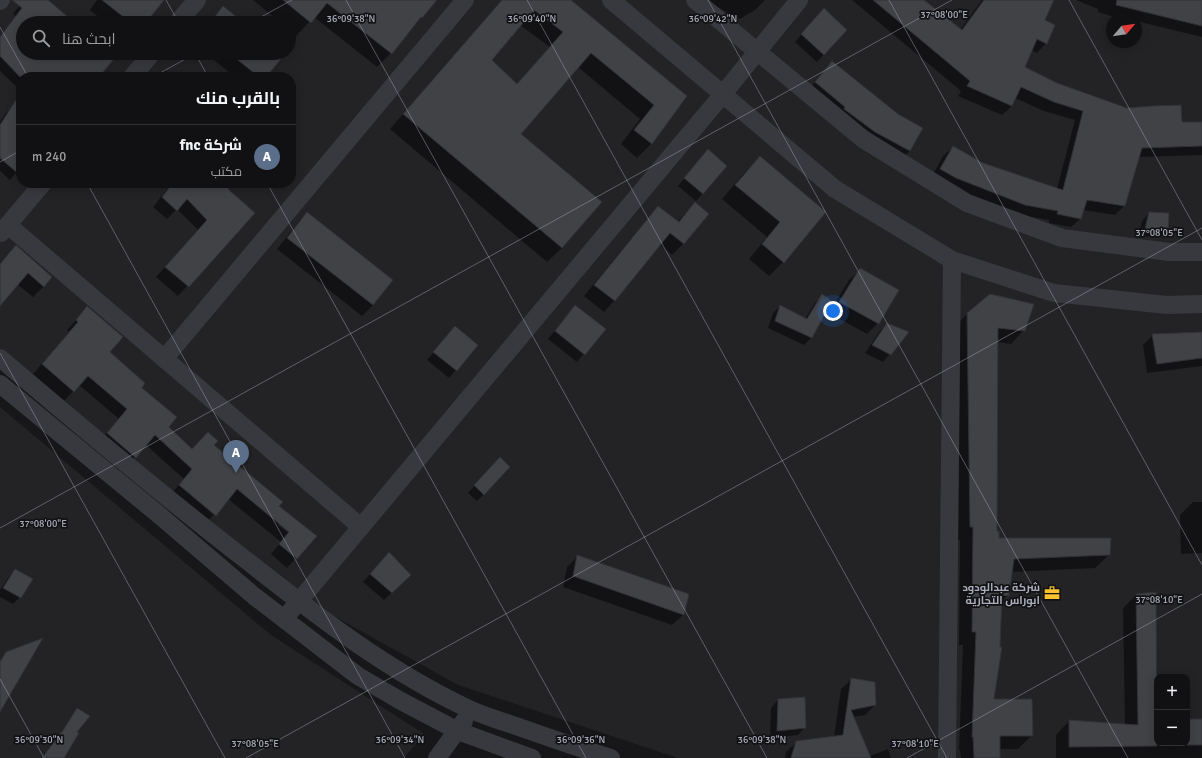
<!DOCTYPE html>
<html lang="ar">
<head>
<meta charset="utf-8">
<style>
	:root { --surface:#111113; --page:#1e1f21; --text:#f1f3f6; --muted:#9c9da0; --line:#303133; --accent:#0b8043 }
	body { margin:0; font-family:Signika,Cairo,sans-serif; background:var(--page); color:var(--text); direction:rtl }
	.controls { position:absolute; right:12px; bottom:12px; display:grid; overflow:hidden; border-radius:8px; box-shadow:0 2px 10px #0003 }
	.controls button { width:36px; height:36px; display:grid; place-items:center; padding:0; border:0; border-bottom:1px solid var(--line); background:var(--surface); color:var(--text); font:20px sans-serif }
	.compass { position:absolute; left:1106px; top:12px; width:36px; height:36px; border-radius:50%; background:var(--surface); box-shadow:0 2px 10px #0003; rotate:61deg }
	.you { position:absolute; left:833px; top:311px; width:14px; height:14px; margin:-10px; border:3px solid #fff; border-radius:50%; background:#1a73e8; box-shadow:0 0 0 6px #1a73e833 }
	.badge { display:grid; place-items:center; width:26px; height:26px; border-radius:50%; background:var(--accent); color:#fff; font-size:13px; font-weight:700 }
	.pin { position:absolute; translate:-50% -33px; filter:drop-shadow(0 1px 2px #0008) }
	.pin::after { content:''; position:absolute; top:21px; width:14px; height:12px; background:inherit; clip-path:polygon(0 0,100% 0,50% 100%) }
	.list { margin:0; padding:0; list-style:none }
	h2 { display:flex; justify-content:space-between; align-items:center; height:52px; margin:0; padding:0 16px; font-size:17px }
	h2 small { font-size:13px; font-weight:400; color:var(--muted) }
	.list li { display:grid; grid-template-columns:26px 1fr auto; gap:12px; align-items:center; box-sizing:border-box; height:64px; padding:0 16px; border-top:1px solid var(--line) }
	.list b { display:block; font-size:15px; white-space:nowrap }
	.list p { margin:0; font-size:13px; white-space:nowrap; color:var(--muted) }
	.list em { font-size:13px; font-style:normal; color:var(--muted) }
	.icon { flex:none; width:22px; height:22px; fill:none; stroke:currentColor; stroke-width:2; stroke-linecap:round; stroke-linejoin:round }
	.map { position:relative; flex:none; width:1202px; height:758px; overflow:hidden; direction:ltr }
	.search { position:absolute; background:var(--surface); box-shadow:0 2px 10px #0003; left:16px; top:16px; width:280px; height:44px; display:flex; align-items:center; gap:10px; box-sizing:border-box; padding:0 14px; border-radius:22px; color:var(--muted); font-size:15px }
	.panel { position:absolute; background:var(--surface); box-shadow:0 2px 10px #0003; left:16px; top:72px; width:280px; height:116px; border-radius:16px; direction:rtl }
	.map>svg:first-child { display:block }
</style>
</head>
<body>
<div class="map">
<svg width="1202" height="758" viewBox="0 0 1202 758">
	<rect width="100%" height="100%" fill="#171719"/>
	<g fill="#232326" fill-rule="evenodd">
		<path d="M 6,0 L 1202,0 L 1202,758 L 678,758 L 458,685 L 280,586 L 0,348 L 0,7 ZM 1112,18 L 1136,18 L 1136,42 L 1112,42 ZM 23,23 L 289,23 L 289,53 L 23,53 ZM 21,77 L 291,77 L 291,183 L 21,183 ZM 1157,677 L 1187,677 L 1187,743 L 1157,743 Z"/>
		<polygon points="0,407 271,635 424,734 404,758 0,758"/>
	</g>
	<g fill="#0007" fill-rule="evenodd">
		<polygon points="24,0 46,0 69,23 23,23 23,53 105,53 97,77 21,77 21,91 0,71 0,37 16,16 13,14"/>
		<polygon points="97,0 163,0 145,23 106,23 90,10"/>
		<polygon points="253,0 436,0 391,53 377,67 314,17 296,36 289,30 289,23 281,23"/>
		<path d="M 502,0 L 570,0 L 685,96 L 651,144 L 637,158 L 621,144 L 640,119 L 578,67 L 520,134 L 562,248 L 547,262 L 390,129 ZM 520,25 L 550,47 L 517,85 L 491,60 Z"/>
		<polygon points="704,0 765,0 755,10 740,19"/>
		<polygon points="852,0 923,0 960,30 982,0 1053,0 1044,21 1046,43 1037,53 1031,50 1024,67 1057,84 1127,109 1181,123 1202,123 1202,155 1138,157 1124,206 1115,215 1083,210 1081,218 1071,227 1049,223 1049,220 1015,214 931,178 943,156 953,147 983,164 1057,189 1075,120 1044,111 1015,98 1012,106 1002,115 958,96 961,91"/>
		<polygon points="1076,0 1202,0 1202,37 1136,21 1136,18 1118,18 1098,12 1098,9"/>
		<polygon points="223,8 242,23 209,23"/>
		<polygon points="817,17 824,54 817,62 795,42"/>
		<polygon points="205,53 279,53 265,77 235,77"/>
		<polygon points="832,63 910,151 903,157 839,114 809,89"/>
		<polygon points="165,70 174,77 158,77"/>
		<polygon points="13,106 21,113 21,167 10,180 0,171 0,122 6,113"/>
		<polygon points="760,157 825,213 783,262 769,276 749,259 767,237 722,199 745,172"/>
		<polygon points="701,158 703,193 696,201 678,186"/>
		<polygon points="172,183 224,183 227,189 253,213 178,296 156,277 198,230 177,209 167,219 153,207"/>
		<polygon points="695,204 707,214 683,244 672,255 660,245 614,301 604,312 584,296 648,218 658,207 677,222"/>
		<polygon points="307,213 373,305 362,316 277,249 297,224"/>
		<polygon points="1149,213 1167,230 1160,237 1138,236 1142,221"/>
		<polygon points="16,247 44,286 33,297 17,284 0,305 0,263"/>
		<polygon points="860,270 878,323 867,334 829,313 849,280"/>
		<polygon points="822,296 831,302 811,338 804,345 768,328 773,313 780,306 805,319 815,303"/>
		<polygon points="575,307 604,329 577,362 548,339"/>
		<path d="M 87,308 L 108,353 L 140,388 L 167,427 L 192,450 L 212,445 L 278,507 L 316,536 L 287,568 L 271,554 L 281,542 L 228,499 L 205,524 L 170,495 L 184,479 L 146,445 L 126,467 L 98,443 L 119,419 L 79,385 L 64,401 L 33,374 L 69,332 L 67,330 ZM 279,523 L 294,535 L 292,536 L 278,525 Z"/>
		<polygon points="967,314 1024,330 1011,344 997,342 996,532 998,539 1109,555 1095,568 1012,572 1008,595 1000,603 993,700 1032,735 1018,749 999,749 999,758 961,758 960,750 959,750 963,645 959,645 960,540 957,540 954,328"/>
		<polygon points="887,324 890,354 883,362 865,353 880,331"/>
		<polygon points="455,327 477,345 449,378 427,360"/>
		<polygon points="1202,333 1202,366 1147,373 1143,345 1153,335"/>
		<polygon points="493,466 484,494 477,501 468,493"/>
		<polygon points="1193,502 1202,502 1202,553 1181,554 1180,515"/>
		<polygon points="389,553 409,575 384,600 363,582"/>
		<polygon points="578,556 683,615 672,625 563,587 567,567"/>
		<polygon points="15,570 20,597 13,604 0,597 0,590 8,578"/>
		<polygon points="1136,595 1155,721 1157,721 1157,743 1187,743 1187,720 1202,720 1202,758 1056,758 1056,735 1069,721 1125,725 1123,608"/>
		<polygon points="852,679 875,705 865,715 853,717 870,756 888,749 891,758 785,758 786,752 797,742 834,737 841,689"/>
		<polygon points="778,700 805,727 798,735 770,738 771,708"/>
	</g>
	<g fill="#414246" stroke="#313136" fill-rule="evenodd">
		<polygon points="12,0 48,0 75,23 23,23 23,53 107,53 114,59 99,77 20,77 0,56 0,37 22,8"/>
		<polygon points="102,0 164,0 146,23 131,23"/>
		<polygon points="283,0 437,0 422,18 421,17 392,54 327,3 311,23"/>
		<path d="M 502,0 L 571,0 L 687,96 L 652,144 L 634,130 L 654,105 L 591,53 L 521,134 L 602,202 L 562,248 L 403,114 ZM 534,10 L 563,32 L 517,84 L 492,60 Z"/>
		<polygon points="873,0 924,0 962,30 984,0 1054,0 1045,20 1055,25 1047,44 1037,39 1025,67 1057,83 1127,108 1152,106 1181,105 1182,122 1202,122 1202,146 1142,148 1125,206 1087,200 1081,219 1057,214 1058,211 1025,205 956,178 940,169 953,146 983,163 1063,190 1083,111 1054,102 1021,87 1012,106 967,86 970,81"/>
		<polygon points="1117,0 1202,0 1202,26 1116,5"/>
		<polygon points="223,6 244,23 210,23"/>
		<polygon points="824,8 847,30 824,55 801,34"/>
		<polygon points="229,53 286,53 266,77 259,77"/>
		<polygon points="832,61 898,114 923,128 910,151 875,132 844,109 845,107 815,82"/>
		<polygon points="21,92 21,176 0,158 0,125"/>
		<polygon points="708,149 727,166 703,194 684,178"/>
		<polygon points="760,156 826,212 784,263 762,244 780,222 735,185"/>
		<polygon points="173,183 234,183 228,189 255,213 189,287 165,267 207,220 187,199 177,211 162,197"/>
		<polygon points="695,202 709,214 684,244 670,233 615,301 594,285 658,206 679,222"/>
		<polygon points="307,212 393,280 373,305 287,238"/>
		<polygon points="1149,212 1169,213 1168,231 1145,229"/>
		<polygon points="16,245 52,277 44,287 28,273 0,306 0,264"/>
		<polygon points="860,268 899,290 879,324 839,302"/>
		<polygon points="822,294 832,301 812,338 775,321 780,305 807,319"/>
		<polygon points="990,294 1034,304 1025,331 998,328 997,531 999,531 999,538 1111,538 1110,555 1014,559 1009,596 1002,595 1000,647 1002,647 994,699 1032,699 1033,736 1000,736 1000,758 974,758 973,737 972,737 976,632 972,632 973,527 970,527 967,313"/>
		<polygon points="575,305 606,329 585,355 555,331"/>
		<polygon points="87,306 123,337 110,352 145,383 142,388 177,417 169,427 192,449 208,432 218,441 214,445 283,502 279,506 317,536 297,559 279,544 289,532 237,489 216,516 179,485 192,469 155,435 136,458 107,433 127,409 88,376 74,392 42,364 78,322 76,320"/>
		<polygon points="887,323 909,332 891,355 872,345"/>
		<polygon points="455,326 478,345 457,371 433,352"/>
		<polygon points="1202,332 1202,358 1157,364 1152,334"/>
		<polygon points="500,457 510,467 484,495 474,485"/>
		<polygon points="389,552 411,575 392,593 370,574"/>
		<polygon points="577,555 689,594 684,615 573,576"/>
		<polygon points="15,569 33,579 21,598 3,588"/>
		<polygon points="1156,592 1157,746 1069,747 1069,720 1138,725 1136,594"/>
		<polygon points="43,638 0,712 0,662 6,652"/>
		<polygon points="851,678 875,682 876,705 851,710 871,758 791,758 796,741 843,735"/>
		<polygon points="805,697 806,728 777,731 778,699"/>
		<polygon points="77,708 90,716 77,732 79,733 64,758 42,758 64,729"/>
		<rect x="1187" y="719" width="15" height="26"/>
	</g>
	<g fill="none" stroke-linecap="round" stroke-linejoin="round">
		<g stroke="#38393f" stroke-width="18">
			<polyline points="611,0 835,189 952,260 1054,293 1167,305 1202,304"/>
			<polyline points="695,0 863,139 967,203 1062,238 1169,252 1202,252"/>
			<polyline points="0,1 1,0"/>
			<polyline points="177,23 197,0"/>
			<polyline points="132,77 152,53"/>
			<polyline points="8,225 361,527"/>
			<polyline points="1,233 43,183"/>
			<path d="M 0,358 C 81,427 162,495 246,560 C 317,616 389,672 471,710 C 485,716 501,721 516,726 C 547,737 579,748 611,758"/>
			<polyline points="164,359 465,0"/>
			<polyline points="0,384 158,514 254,596 358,676 401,701 458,731 532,758"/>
			<polyline points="284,619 723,94 799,0"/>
			<polyline points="437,758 464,721"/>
			<polyline points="947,758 952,260"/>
		</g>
	</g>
	<path fill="none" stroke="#a9adba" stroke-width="1" stroke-opacity="0.45" d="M 166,0 L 179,23M 346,0 L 767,758M 527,0 L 947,758M 708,0 L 1128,758M 889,0 L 1202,565M 1069,0 L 1202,240M 250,23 L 292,0M 0,27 L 28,77M 195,53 L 208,77M 153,77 L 196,53M 0,162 L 21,150M 87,183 L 405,758M 267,183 L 586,758M 0,353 L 225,758M 0,528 L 952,0M 0,679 L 44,758M 246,758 L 1202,228M 907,758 L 1202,594"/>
	<defs>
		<symbol id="office-bare" viewBox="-9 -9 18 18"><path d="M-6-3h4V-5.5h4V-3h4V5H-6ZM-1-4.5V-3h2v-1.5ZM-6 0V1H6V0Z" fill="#fac12f" stroke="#121214" stroke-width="2.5" paint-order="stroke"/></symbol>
	</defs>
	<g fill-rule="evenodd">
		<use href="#office-bare" x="1041" y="582" width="22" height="22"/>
	</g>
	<g text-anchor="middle" stroke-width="3.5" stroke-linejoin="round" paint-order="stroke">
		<g font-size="11" font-weight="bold" fill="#a9adba" stroke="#121214" text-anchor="end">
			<text x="1040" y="591">شركة عبدالودود<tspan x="1040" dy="13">ابوراس التجارية</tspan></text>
		</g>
	</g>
	<g font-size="10" text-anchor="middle" fill="#a9adba" stroke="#121214" stroke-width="3.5" stroke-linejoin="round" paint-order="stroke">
		<text x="944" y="18">37°08'00"E</text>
		<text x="351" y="22">36°09'38"N</text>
		<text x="532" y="22">36°09'40"N</text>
		<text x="713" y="22">36°09'42"N</text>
		<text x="1159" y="236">37°08'05"E</text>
		<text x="43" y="527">37°08'00"E</text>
		<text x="1159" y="603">37°08'10"E</text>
		<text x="39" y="743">36°09'30"N</text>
		<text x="400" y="743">36°09'34"N</text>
		<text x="581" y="743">36°09'36"N</text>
		<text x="762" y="743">36°09'38"N</text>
		<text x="255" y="747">37°08'05"E</text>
		<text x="915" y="747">37°08'10"E</text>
	</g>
</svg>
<div class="controls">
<button>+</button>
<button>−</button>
</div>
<svg class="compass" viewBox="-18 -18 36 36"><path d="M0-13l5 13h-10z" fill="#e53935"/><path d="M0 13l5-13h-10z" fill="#9c9da0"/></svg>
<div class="you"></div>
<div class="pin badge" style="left:236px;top:473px;background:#5c6f8a">A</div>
<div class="search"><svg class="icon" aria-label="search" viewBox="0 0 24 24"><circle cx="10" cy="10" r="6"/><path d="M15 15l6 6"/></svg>ابحث هنا</div>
<section class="panel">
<h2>بالقرب منك<small></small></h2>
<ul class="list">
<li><span class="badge" style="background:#5c6f8a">A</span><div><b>شركة fnc</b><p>مكتب</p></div><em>240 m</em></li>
</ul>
</section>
</div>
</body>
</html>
